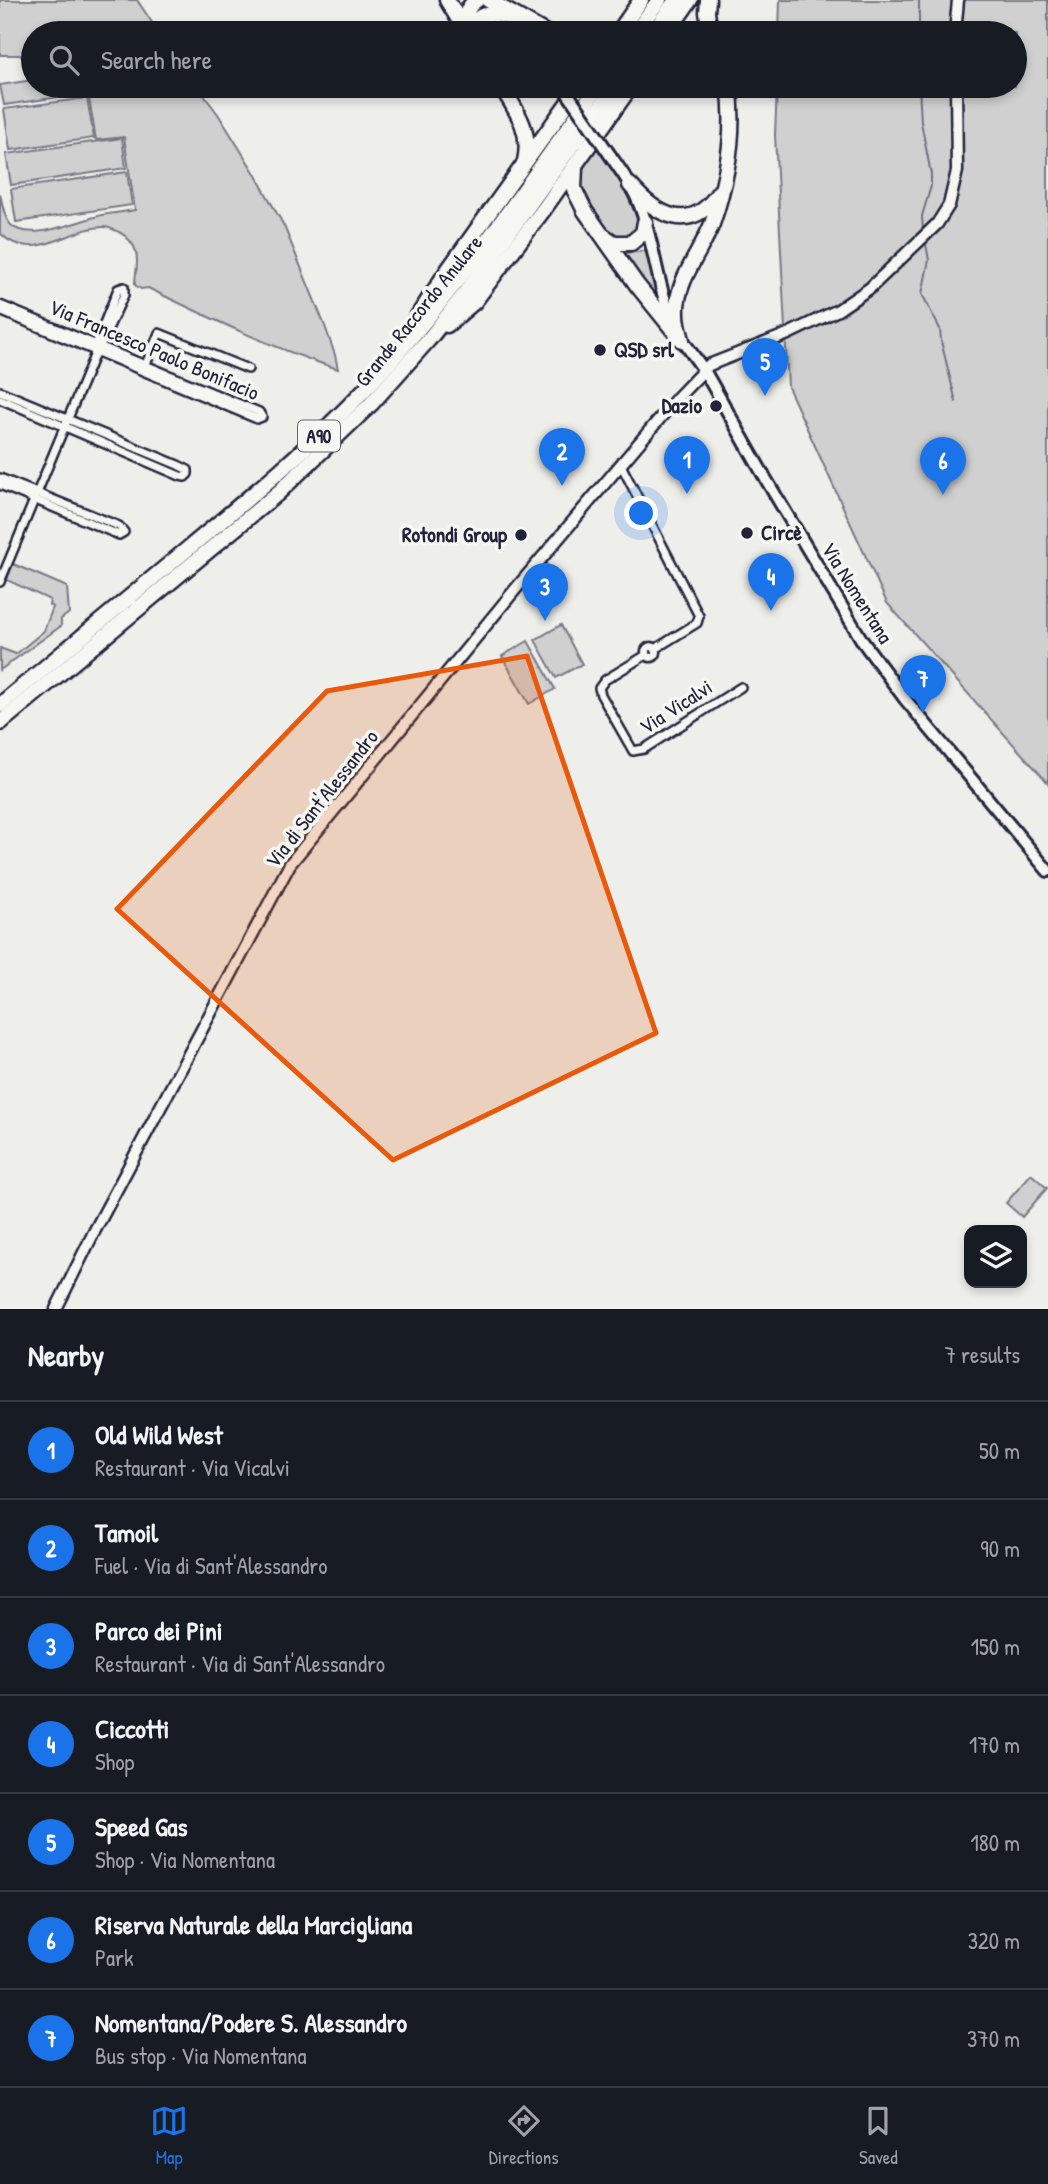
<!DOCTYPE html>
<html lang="en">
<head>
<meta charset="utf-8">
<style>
	:root { --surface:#171b24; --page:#20242c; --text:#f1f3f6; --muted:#9ea1a6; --line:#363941; --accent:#1a73e8 }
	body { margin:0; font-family:"Patrick Hand",sans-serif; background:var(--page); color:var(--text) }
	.controls { position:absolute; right:21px; bottom:21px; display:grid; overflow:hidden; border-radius:14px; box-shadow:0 4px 10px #0003 }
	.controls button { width:63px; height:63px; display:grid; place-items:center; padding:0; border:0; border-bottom:2px solid var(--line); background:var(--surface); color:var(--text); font:35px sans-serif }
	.you { position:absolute; left:642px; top:514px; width:24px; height:24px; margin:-18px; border:5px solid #fff; border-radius:50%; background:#1a73e8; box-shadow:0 0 0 10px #1a73e833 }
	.badge { display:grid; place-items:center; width:46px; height:46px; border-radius:50%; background:var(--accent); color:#fff; font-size:23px; font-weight:700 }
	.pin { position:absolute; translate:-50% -58px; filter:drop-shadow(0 2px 4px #0008) }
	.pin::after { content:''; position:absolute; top:37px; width:24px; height:21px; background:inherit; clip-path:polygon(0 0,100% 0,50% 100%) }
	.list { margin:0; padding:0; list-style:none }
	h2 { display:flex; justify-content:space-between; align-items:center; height:91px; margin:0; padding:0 28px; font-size:30px }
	h2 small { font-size:23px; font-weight:400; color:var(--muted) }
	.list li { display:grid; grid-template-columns:46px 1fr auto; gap:21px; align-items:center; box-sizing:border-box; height:98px; padding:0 28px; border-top:2px solid var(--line) }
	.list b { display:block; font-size:26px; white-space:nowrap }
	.list p { margin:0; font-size:23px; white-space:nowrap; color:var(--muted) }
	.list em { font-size:23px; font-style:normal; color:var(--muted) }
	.icon { flex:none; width:38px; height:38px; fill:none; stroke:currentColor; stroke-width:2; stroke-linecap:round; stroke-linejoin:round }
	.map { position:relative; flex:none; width:1048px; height:1309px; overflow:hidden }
	.search { position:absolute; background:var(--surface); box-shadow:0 4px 10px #0003; left:21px; right:21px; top:21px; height:77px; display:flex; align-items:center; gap:18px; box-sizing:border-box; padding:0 24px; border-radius:38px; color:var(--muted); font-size:26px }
	.sheet { height:777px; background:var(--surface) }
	nav { display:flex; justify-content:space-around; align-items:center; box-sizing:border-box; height:98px; border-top:2px solid var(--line); background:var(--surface); font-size:19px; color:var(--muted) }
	nav a { display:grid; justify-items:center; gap:4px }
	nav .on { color:var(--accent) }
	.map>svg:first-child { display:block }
</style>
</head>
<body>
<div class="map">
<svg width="1048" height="1309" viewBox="0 0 1048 1309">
	<rect width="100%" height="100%" fill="#eeeeeb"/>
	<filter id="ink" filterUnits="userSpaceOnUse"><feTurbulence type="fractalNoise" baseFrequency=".0143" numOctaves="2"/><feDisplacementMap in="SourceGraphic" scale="14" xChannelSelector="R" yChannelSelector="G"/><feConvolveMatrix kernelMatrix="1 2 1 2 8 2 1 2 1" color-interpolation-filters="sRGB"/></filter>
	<g filter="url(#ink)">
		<g fill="#d0d0d1" stroke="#797986" stroke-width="2">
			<polygon points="0,0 137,0 159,33 33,33 33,60 19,55 0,55"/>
			<polygon points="780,0 1048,0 1048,783 887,603 788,387 775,135 777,86 1015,86 1015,33 779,33"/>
			<polygon points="33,80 33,86 86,86 87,93 4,105 0,85"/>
			<path d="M 87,86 L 197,86 L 218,114 L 254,172 L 284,226 L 325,326 L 335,355 L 338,369 C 272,348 210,318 148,288 L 141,289 L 135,285 C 135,273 139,264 136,252 C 134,244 127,236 119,232 C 114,230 109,227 104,227 C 72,226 32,266 0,233 L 0,193 C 2,203 4,218 11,225 C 30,243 80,220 102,215 C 113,213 124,212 135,210 L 124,137 L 96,140 Z"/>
			<polygon points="87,98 94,138 10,150 4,109"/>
			<polygon points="122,138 126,168 11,185 6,154"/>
			<polygon points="597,143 625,190 640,225 639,231 622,240 603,228 580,193 578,172"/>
			<polygon points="127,172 132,205 16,222 11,189"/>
			<polygon points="646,251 659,304 619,254"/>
			<polygon points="13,564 67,587 69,613 61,619 61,626 0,670 0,648 16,654 44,631 53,607 49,605 50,600 7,580"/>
			<polygon points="561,625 582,664 556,678 535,640"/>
			<polygon points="528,641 555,689 529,704 502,656"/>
			<polygon points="1031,1174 1047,1188 1022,1217 1006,1203"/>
		</g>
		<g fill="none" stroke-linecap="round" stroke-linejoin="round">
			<g stroke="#727281" stroke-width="2">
				<polyline points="919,33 919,0"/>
				<polyline points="919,86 921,122 931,174 931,186 922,216 923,231"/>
				<polyline points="925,239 929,260 922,294 940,329 941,341 956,402"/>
			</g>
			<defs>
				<g id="minor">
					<polyline points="0,305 259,412 262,417 257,419 0,311"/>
					<polyline points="146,364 159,333 248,369"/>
					<polyline points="0,391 178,465 188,470 188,474 185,477 180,476 0,399"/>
					<polyline points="621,465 699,616 697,623 655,649"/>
					<polyline points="0,478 119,526 124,532 119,535 0,485"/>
					<polyline points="0,582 96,351 98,338 118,289 124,287 124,295 99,348"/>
					<circle cx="651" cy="652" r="5.5"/>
					<polyline points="646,655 605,680 599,688 601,695 633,751 644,749 741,687"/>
				</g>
				<g id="tertiary">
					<polyline points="955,33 958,0"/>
					<polyline points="56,1309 94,1232 290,864 514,591 677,398 704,370 709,365 788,334 838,310 870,288 937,224 949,205 957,171 956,86"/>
				</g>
				<g id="secondary">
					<polyline points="503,13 523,33"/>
					<path d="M 610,155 C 621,171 633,187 640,206 C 653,240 656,276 668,310 C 676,333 690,351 704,370 L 764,476 L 863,642 L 905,699 L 1048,871"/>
				</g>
				<g id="motorway">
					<polyline points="447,0 467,33"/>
					<polyline points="488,0 546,33"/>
					<polyline points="708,0 707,12 710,33"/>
					<path d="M 466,31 C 465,18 465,7 477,0"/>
					<path d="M 472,33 C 476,11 488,13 507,17"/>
					<polyline points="618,33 641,0"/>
					<polyline points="635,33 659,0"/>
					<polyline points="653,33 676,0"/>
					<polyline points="667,33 690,0"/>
					<path d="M 501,86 C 516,110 532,131 525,161"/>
					<polyline points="575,167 574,189 585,211 637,285 679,337"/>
					<path d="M 630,185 C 656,215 691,236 719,192"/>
					<polyline points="604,236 614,243 631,243 643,233 645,222"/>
					<polyline points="412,325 448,270 580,86"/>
					<polyline points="447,325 474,302 544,209 631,86"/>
					<path d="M 682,340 C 680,332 677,323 677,314 C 675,282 701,252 712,224 C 727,180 736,132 729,86"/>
					<path d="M 0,705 C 62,654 123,603 184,552 C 248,499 312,446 369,385 C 454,294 526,187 598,86"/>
					<polyline points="0,723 278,493 371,404 429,339 463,296 615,86"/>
				</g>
			</defs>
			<use href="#minor" stroke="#22223b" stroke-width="12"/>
			<use href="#tertiary" stroke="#22223b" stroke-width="15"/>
			<use href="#secondary" stroke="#22223b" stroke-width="16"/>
			<use href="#motorway" stroke="#22223b" stroke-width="19"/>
			<use href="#minor" stroke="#f6f6f2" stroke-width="7"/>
			<use href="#tertiary" stroke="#f6f6f2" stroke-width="10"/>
			<use href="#secondary" stroke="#f6f6f2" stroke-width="10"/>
			<use href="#motorway" stroke="#f6f6f2" stroke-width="14"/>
			<defs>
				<polyline id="secondary-bridge" points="566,91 610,155"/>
			</defs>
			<use href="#secondary-bridge" stroke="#22223b" stroke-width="16" stroke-linecap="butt"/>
			<use href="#secondary-bridge" stroke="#f6f6f2" stroke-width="10"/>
		</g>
	</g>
	<path fill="#e8590c" fill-opacity="0.2" stroke="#e8590c" stroke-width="5" stroke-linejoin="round" d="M 527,656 L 656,1033 L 393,1160 L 117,909 L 327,691 Z"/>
	<g fill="#22223b" stroke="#f6f6f2" stroke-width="2.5">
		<circle cx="600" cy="350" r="7"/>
		<circle cx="716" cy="406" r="7"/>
		<circle cx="747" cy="533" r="7"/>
		<circle cx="521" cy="535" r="7"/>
	</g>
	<g text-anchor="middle" stroke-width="7" stroke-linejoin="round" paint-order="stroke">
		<rect fill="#f6f6f2" stroke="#626272" stroke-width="2" x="298" y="420.5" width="42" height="31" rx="5"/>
		<g font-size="19" font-weight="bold" fill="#22223b">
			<text x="319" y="443">A90</text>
		</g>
		<g font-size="21" fill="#22223b" stroke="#f6f6f2">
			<text transform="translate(419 311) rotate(-51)" y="7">Grande Raccordo Anulare</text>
			<text transform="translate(154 350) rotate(23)" y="7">Via Francesco Paolo Bonifacio</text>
			<text transform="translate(857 593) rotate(58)" y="7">Via Nomentana</text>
			<text transform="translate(676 707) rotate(-33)" y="7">Via Vicalvi</text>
			<text transform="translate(322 799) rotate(-52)" y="7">Via di Sant'Alessandro</text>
		</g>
		<g font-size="21" font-weight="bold" fill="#22223b" stroke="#f6f6f2" text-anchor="start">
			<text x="614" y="357">QSD srl</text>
			<text x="702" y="413" text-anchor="end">Dazio</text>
			<text x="761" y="540">Circè</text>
			<text x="507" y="542" text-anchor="end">Rotondi Group</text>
		</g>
	</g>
</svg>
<div class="controls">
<button><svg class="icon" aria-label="layers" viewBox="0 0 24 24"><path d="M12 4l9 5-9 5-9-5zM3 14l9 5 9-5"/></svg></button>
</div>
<div class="you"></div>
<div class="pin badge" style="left:687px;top:494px">1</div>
<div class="pin badge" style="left:562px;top:486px">2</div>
<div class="pin badge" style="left:545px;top:621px">3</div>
<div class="pin badge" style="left:771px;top:611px">4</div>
<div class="pin badge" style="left:765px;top:396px">5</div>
<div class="pin badge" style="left:943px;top:495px">6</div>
<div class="pin badge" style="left:923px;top:713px">7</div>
<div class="search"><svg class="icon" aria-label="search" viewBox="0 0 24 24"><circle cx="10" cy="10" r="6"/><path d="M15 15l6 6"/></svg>Search here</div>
</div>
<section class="sheet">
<h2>Nearby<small>7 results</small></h2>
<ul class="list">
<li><span class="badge">1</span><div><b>Old Wild West</b><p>Restaurant · Via Vicalvi</p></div><em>50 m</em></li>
<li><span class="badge">2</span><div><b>Tamoil</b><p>Fuel · Via di Sant'Alessandro</p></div><em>90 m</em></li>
<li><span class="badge">3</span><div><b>Parco dei Pini</b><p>Restaurant · Via di Sant'Alessandro</p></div><em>150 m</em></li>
<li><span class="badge">4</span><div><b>Ciccotti</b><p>Shop</p></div><em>170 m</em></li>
<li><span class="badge">5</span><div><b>Speed Gas</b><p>Shop · Via Nomentana</p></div><em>180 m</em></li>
<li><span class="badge">6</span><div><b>Riserva Naturale della Marcigliana</b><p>Park</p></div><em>320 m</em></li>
<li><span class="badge">7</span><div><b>Nomentana/Podere S. Alessandro</b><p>Bus stop · Via Nomentana</p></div><em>370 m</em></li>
</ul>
</section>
<nav>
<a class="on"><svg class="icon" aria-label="map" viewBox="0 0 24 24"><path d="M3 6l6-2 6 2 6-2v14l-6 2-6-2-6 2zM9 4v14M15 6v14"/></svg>Map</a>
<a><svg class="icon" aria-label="directions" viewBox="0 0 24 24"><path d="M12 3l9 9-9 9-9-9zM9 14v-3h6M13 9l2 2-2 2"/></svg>Directions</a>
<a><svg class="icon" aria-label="saved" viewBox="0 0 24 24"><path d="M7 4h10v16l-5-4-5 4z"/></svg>Saved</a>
</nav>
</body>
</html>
